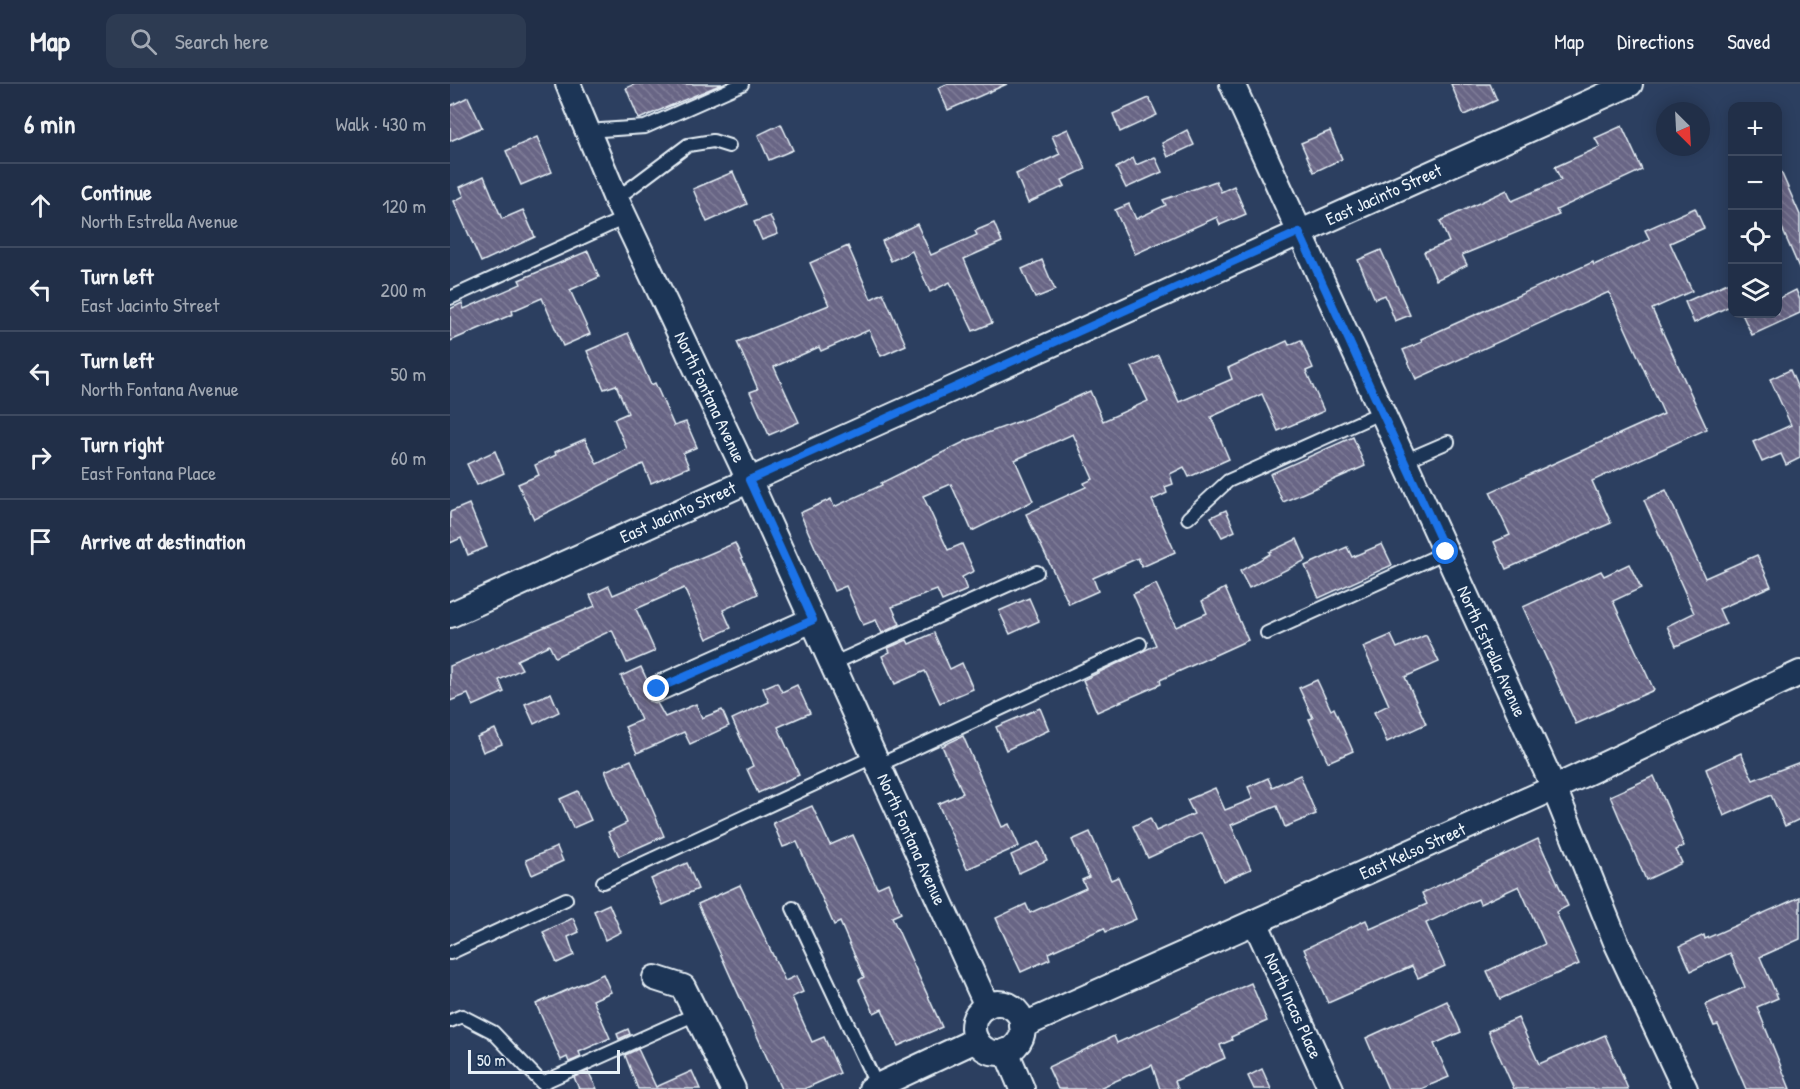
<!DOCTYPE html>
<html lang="en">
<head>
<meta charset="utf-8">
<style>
	:root { --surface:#212f48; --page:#2d3b52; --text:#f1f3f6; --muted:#a2a9b4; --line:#3e4a60 }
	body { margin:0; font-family:"Patrick Hand",sans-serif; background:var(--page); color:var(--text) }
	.controls { position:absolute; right:18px; top:18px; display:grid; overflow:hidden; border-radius:12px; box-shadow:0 3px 15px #0003 }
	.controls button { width:54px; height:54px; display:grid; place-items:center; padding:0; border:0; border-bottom:2px solid var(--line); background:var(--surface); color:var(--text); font:30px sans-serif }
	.compass { position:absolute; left:1206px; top:18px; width:54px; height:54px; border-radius:50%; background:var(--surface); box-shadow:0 3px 15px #0003; rotate:156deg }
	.scale { position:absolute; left:18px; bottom:15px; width:152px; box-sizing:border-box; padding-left:6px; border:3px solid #e8f1f8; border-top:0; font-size:16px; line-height:21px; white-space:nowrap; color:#e8f1f8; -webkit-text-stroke:4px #1d3557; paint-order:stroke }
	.stop { position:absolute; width:18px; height:18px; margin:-14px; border:4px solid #1a73e8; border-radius:50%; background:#fff }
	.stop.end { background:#1a73e8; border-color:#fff; box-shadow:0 2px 6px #0008 }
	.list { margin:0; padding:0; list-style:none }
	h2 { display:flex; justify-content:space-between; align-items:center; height:78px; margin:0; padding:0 24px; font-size:26px }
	h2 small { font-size:20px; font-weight:400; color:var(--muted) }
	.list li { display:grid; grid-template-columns:39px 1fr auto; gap:18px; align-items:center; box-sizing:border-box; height:84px; padding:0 24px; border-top:2px solid var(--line) }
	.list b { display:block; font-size:22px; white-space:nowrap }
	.list p { margin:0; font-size:20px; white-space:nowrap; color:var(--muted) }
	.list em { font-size:20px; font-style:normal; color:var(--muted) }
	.icon { flex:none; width:33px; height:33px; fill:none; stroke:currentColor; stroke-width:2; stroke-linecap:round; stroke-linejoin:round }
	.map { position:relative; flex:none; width:1350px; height:1005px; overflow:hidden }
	header { display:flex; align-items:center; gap:36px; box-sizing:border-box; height:84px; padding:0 30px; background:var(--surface); border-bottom:2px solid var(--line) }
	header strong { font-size:28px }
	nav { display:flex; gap:33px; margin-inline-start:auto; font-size:21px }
	.search { width:420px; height:54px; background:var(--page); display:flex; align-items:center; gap:15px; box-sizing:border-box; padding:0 21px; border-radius:12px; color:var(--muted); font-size:22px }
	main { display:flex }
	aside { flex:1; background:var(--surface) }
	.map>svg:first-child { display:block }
</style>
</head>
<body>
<header>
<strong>Map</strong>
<div class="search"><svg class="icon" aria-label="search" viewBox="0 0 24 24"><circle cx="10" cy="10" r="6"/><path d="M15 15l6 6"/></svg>Search here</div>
<nav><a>Map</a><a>Directions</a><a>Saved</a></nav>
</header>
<main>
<aside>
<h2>6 min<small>Walk · 430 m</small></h2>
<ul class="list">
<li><svg class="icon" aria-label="ahead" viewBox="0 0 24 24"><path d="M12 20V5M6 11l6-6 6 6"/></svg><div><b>Continue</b><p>North Estrella Avenue</p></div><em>120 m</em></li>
<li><svg class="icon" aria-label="left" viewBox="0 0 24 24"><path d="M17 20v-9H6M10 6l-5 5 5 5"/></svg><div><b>Turn left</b><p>East Jacinto Street</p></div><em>200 m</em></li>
<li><svg class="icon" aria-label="left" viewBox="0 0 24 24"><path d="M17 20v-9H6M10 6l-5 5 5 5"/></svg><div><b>Turn left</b><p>North Fontana Avenue</p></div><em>50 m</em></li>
<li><svg class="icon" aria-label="right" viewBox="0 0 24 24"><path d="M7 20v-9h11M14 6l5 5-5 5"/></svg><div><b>Turn right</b><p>East Fontana Place</p></div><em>60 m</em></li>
<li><svg class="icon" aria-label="arrive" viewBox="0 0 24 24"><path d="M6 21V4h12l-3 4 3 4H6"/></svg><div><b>Arrive at destination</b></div></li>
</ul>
</aside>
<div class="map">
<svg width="1350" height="1005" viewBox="0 0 1350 1005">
	<defs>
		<pattern id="building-back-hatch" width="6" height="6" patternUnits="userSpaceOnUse" patternTransform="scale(1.5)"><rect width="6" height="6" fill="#686585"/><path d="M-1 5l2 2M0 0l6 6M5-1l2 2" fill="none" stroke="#7e7c97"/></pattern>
	</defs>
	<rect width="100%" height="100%" fill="#2c3f60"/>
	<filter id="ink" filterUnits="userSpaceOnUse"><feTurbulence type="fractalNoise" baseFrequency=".0167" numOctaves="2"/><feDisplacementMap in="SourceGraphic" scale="12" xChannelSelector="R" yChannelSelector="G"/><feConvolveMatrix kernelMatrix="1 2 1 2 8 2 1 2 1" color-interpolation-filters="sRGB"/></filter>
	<g filter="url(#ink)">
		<g fill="url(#building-back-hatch)" stroke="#e8f1f8" stroke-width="1.5">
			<polygon points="185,0 272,0 189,35 176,4"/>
			<polygon points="497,0 557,0 498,26 488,4"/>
			<polygon points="1001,0 1040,0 1047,16 1014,31"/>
			<polygon points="18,13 32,43 0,57 0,22"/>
			<polygon points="699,14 707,31 670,48 663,30"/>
			<polygon points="331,40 343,66 319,76 308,51"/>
			<polygon points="1172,42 1192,86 1106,126 1109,131 1012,171 1017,181 986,196 974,168 999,158 990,137 1057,106 1062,117 1111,96 1105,83 1150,63 1145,54"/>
			<polygon points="618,45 636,85 612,96 615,102 578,119 566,90 610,70 602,52"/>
			<polygon points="737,46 744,61 718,73 712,59"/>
			<polygon points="880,47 892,75 864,88 851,59"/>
			<polygon points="87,53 102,88 71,101 56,67"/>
			<polygon points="705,73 712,88 676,104 666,84 683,74 686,81"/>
			<polygon points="1328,81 1350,131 1350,186 1328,135"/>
			<polygon points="283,88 297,120 257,138 243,105"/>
			<polygon points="34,92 52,135 73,126 85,153 31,178 4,117 14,112 10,103"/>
			<polygon points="766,97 771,108 784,102 796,130 770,141 767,133 685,170 665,126 679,120 686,135 716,121 713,116"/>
			<polygon points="1245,124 1254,144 1220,159 1242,207 1202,225 1257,345 1142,397 1161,439 1056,485 1044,458 1060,451 1040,408 1214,330 1159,208 966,295 953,266 972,258 971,255 1143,178 1144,181 1200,156 1195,146"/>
			<polygon points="320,132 328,150 312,156 304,138"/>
			<polygon points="544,139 552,158 514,175 542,239 523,247 500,198 480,208 462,167 441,177 432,157 467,140 481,171 527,151 525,147"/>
			<polygon points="398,162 421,215 433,209 456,261 431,272 419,246 371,267 369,263 324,283 349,338 319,351 300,308 308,305 287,258 379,221 360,179"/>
			<polygon points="931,166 960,231 945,237 935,211 925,215 908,176"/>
			<polygon points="138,167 149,193 120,206 140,250 113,262 92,214 62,227 63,230 0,257 0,225 12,219 14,225 71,200 69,196"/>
			<polygon points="592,176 605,206 585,214 572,185"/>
			<polygon points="1282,197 1282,221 1244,239 1235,218"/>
			<polygon points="1346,206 1350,216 1350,229 1302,251 1292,230 1328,230 1328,215"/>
			<polygon points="178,249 201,301 205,299 224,342 236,338 247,363 233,369 239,383 201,399 193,380 84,435 68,400 89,391 85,381 106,371 105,368 135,355 147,380 177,365 164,335 178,329 166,301 154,305 137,267"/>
			<polygon points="851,256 863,284 856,287 874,327 828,347 812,310 761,333 779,375 739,393 734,383 720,390 723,400 715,403 717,409 702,416 725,468 692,483 688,474 643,494 648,507 619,520 576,430 636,403 634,399 643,395 623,350 565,376 583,417 522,447 501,400 473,412 498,466 512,460 524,487 512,493 517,506 492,517 487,506 442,523 450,540 432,549 426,536 413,541 396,502 384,507 350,429 381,415 384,423 432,401 431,399 518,356 584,332 640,307 653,337 698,317 682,283 708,271 729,318 782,295 778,284 837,257 839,261"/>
			<polygon points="1340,286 1350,309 1350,374 1336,381 1331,370 1312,378 1303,358 1341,341 1320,295"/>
			<polygon points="903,353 915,382 833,418 820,390"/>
			<polygon points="45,367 54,389 27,401 17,380"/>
			<polygon points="1216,406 1255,494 1307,471 1321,502 1269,525 1276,540 1226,562 1217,542 1244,529 1194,416"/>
			<polygon points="19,420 37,463 18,471 11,454 0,459 0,428"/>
			<polygon points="776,426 785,447 772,453 761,433"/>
			<polygon points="847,455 856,476 799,504 790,487 820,470 819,468"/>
			<polygon points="285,459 308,510 273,526 281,544 257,555 234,504 186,525 205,567 177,579 162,546 105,573 99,561 67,576 72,585 49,596 54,608 23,622 18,610 0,617 0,582 145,522 140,511 159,502 163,511"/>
			<polygon points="932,460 942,481 869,514 855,482 897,463 902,473"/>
			<polygon points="1179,480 1191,504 1163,517 1204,606 1126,640 1073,523 1151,487 1154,492"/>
			<polygon points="706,500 726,543 757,529 752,517 775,504 798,556 710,596 711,600 647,628 633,596 706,561 683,510"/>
			<polygon points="579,514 589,537 560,550 549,527"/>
			<polygon points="484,549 500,585 512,579 523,605 490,619 475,587 445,600 432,572 440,568 438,564 457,556 459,560"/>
			<polygon points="941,551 947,564 976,551 989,578 955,593 976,640 937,658 924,628 939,621 913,563"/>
			<polygon points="191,583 197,596 193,603 194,611 199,617 207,619 215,633 246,620 252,634 272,626 279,642 240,660 234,648 187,669 175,643 191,636 171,592"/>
			<polygon points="867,596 881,626 884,624 903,667 878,678 859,635 863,634 849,604"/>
			<polygon points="327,598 332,608 347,601 360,629 328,643 349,691 308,709 297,685 303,682 282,635 319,618 313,604"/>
			<polygon points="101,609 109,628 84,640 75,620"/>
			<polygon points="590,624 599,646 556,666 546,643"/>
			<polygon points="45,645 52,660 33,668 27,653"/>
			<polygon points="513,652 552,743 559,740 569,762 517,785 488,720 513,709 492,662"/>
			<polygon points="1291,669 1303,696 1350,678 1350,735 1335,742 1321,711 1274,732 1256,685"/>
			<polygon points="181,676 214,752 169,772 158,748 177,739 155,687"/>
			<polygon points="850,691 866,730 835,743 827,722 781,741 801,785 773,797 752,749 698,774 683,742 700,734 706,747 744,730 737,716 765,704 775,726 803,715 798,703 818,694 822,703"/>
			<polygon points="1204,692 1234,762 1226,766 1232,779 1196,796 1160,712"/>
			<polygon points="128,707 141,736 123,744 110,715"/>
			<polygon points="362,722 380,761 403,751 427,804 438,799 451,829 442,833 492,943 448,962 432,925 424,929 409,896 414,893 390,838 384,841 347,758 333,763 323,739"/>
			<polygon points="640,748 661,796 668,793 686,835 656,848 654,844 598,869 600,875 571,888 546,834 576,820 580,829 636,804 632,796 639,793 622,756"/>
			<polygon points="1088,755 1118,822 1106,828 1129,880 1050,915 1037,887 1095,860 1069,802 1030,820 1028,815 976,839 995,882 968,894 962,882 878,919 854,865 916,836 920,845 977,820 972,809"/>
			<polygon points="589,758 597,776 569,789 561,771"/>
			<polygon points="107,763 113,777 82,791 76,776"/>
			<polygon points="237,779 248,805 213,821 201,795"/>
			<polygon points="290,801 335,897 346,892 353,908 342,913 362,958 374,953 390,989 354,1005 331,1005 248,820"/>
			<polygon points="1350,813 1350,855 1310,873 1328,914 1307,923 1340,1005 1296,1005 1268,941 1264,942 1255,921 1295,903 1280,869 1241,887 1230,862 1254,851 1255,855"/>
			<polygon points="159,820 171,848 155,856 144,827"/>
			<polygon points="123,834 129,848 118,853 124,871 107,879 93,848"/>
			<polygon points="153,890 161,908 143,916 160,954 129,968 131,973 119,978 117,973 111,976 86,920"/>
			<polygon points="801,899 817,937 781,953 782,956 770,961 775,974 725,997 728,1005 710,1005 702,981 647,1005 608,1005 598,983 664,952 667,959"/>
			<polygon points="997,917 1011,948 984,960 999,993 971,1005 938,1005 916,954"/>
			<polygon points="1068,934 1089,980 1155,951 1178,1005 1064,1005 1038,947"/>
			<polygon points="178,945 180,950 169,955 167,950"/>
			<polygon points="188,965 206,1003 242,987 250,1005 188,1005 175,971"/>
			<polygon points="812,985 821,1005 804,1005 798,992"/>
			<polygon points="138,987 147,1005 129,1005 124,993"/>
		</g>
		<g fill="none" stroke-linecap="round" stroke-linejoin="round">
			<defs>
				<g id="lane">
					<polyline points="140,50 151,46 195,43 292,0"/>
					<polyline points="166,115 238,61 263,57 279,62"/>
					<polyline points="0,214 175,134"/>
					<polyline points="954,377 998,358"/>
					<polyline points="738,434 778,397 932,328"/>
					<polyline points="817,549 996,468"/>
					<polyline points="382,580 587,488"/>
					<polyline points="427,682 690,560"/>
					<polyline points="153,798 423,673"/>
					<polyline points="343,824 427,1002"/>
					<polyline points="0,869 116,815"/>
					<polyline points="0,937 12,932 43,948 92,999 246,930"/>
				</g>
				<g id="street">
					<path id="s1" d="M 118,0 L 166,115 L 299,396 L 537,922"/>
					<path id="s2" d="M 782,0 L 1104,704 L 1166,858 L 1235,1005"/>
					<path id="s3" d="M 0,531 L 1180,0"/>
					<polyline points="207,605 362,536"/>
					<path id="s4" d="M 805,838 L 881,1005"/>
					<polyline points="205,894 233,903 283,1005"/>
					<circle cx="548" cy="944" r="25"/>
					<path id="s5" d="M 572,942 L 1104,704 L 1350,589"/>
					<polyline points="556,967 572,1005"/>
					<polyline points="421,1005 526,956"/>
				</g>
			</defs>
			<use href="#lane" stroke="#e8f1f8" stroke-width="16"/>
			<use href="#street" stroke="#e8f1f8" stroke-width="28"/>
			<use href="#lane" stroke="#1d3557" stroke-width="12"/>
			<use href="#street" stroke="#1d3557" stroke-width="24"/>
		</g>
	</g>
	<g fill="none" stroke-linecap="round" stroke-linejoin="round" filter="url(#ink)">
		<polyline stroke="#1a73e8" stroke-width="8" points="207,605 363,536 299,396 849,148 996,468"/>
	</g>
	<g text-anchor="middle" stroke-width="4.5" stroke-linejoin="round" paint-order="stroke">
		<g font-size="18" fill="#e8f1f8" stroke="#1d3557">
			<text dy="6" stroke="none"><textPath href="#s3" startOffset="1024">East Jacinto Street</textPath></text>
			<text dy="6" stroke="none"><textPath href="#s1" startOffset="344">North Fontana Avenue</textPath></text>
			<text dy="6" stroke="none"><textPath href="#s3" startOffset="250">East Jacinto Street</textPath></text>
			<text dy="6" stroke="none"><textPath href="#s2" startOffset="624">North Estrella Avenue</textPath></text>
			<text dy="6" stroke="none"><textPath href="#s1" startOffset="830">North Fontana Avenue</textPath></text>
			<text dy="6" stroke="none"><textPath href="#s5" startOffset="428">East Kelso Street</textPath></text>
			<text dy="6" stroke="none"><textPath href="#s4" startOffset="92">North Incas Place</textPath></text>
		</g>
	</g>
</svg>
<div class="controls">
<button>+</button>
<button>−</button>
<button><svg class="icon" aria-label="locate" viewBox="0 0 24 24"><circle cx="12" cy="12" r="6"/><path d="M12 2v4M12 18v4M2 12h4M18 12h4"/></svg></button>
<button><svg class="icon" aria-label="layers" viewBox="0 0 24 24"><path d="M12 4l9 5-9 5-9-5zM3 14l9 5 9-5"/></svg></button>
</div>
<svg class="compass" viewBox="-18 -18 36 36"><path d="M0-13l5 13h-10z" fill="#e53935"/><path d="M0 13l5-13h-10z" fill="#a2a9b4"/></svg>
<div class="scale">50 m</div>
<div class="stop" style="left:996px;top:468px"></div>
<div class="stop end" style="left:207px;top:605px"></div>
</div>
</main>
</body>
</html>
